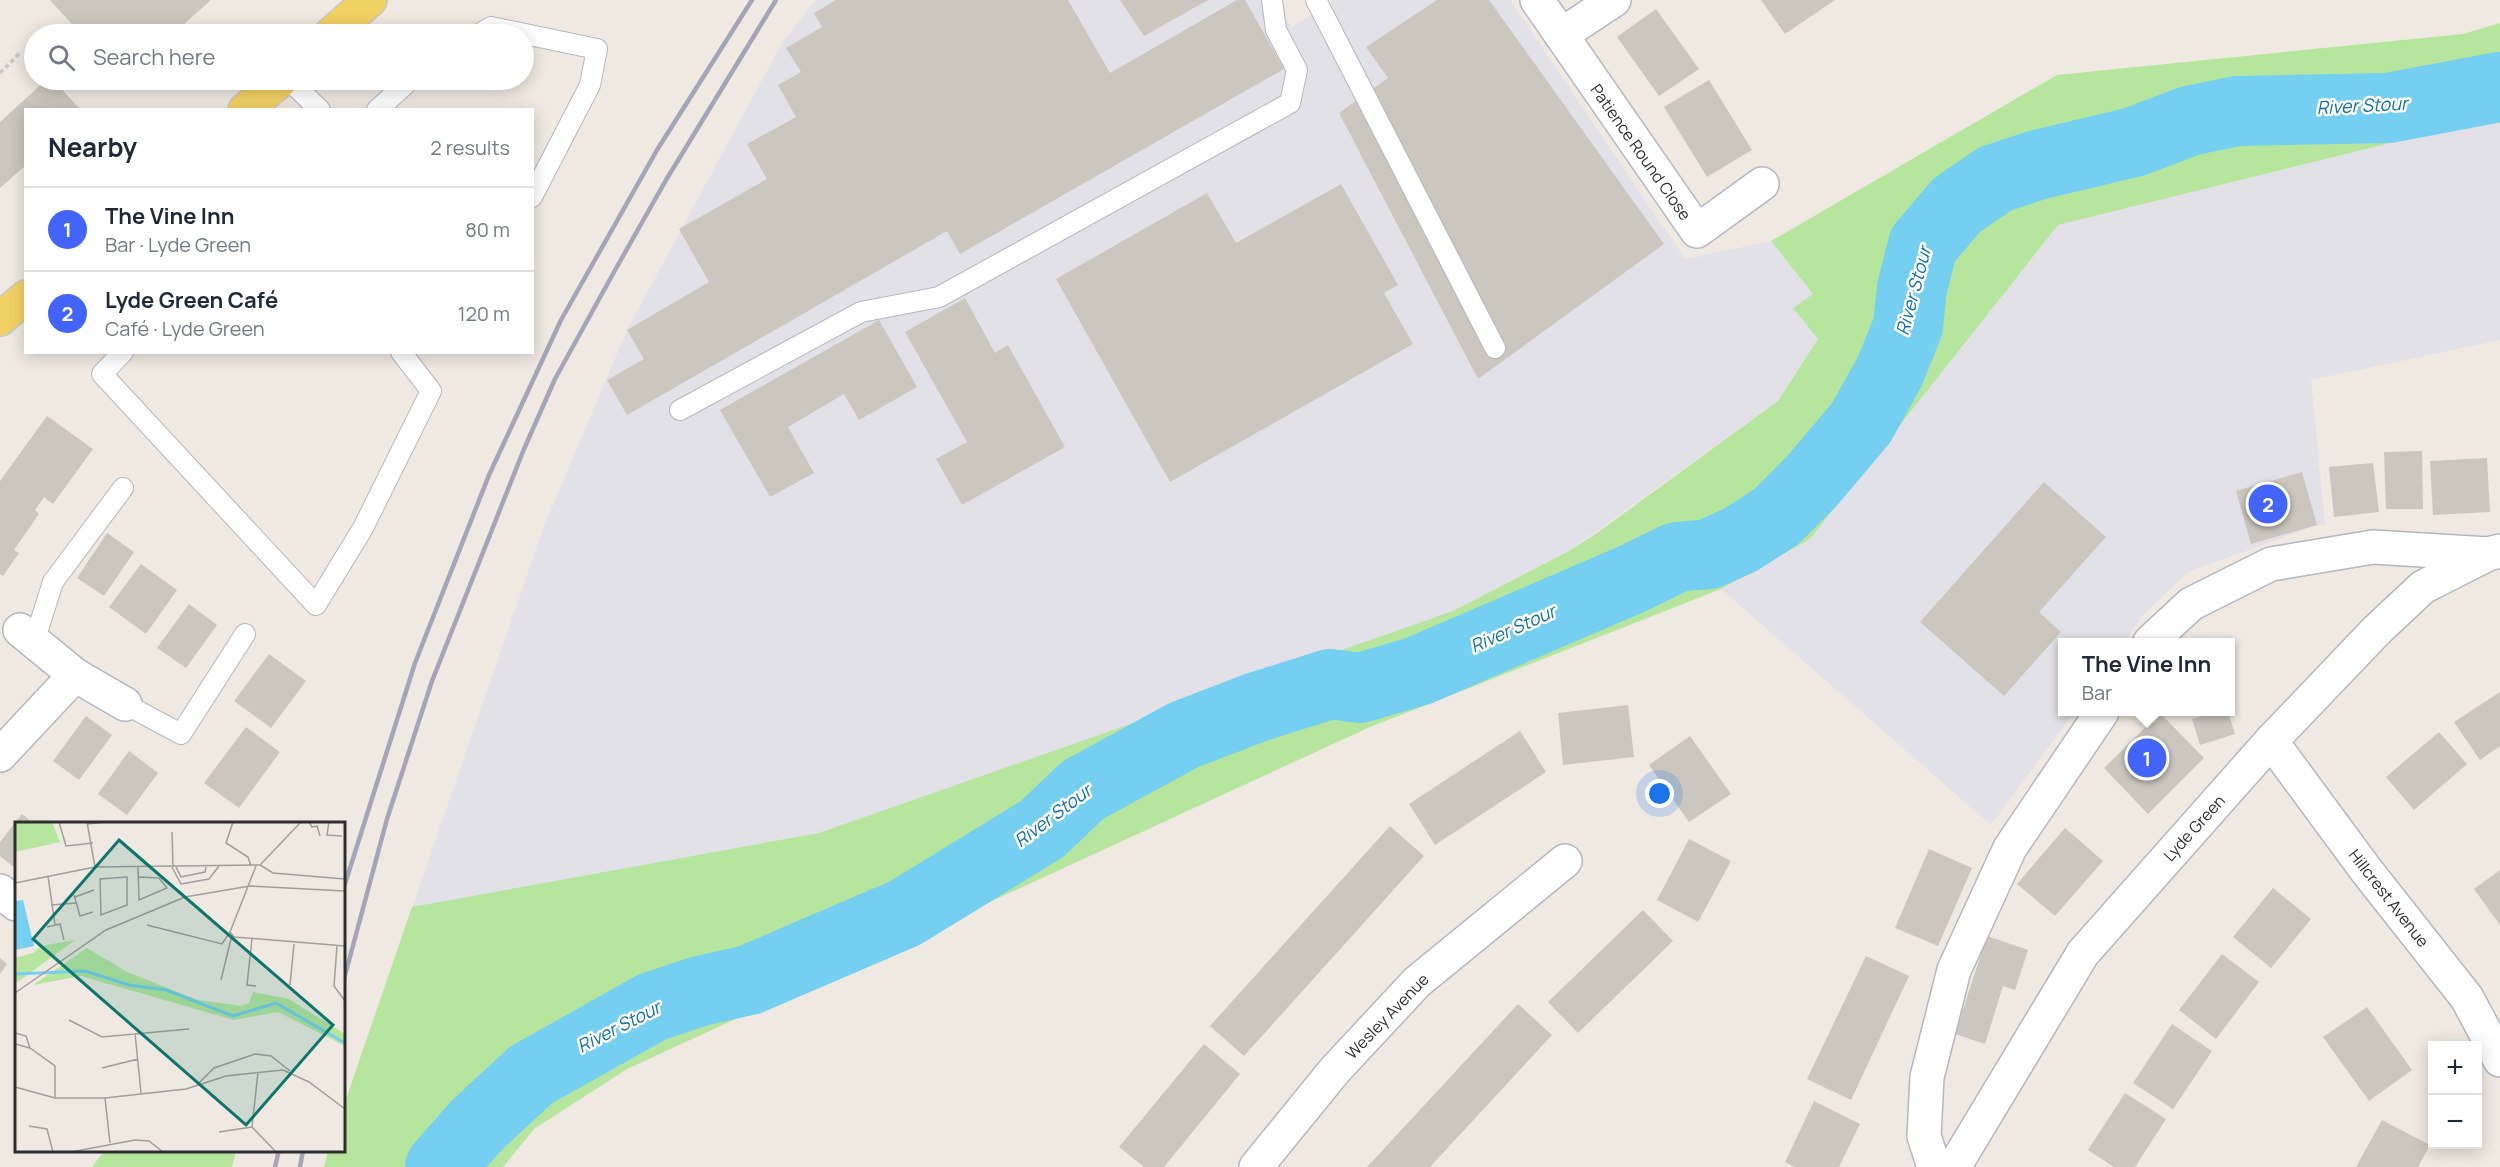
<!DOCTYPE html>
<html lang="en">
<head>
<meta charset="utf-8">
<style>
	:root { --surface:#fff; --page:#f2f2f3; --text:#1f2937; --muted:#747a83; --line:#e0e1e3; --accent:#4264fb }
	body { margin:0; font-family:Manrope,sans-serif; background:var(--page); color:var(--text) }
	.controls { position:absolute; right:18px; bottom:18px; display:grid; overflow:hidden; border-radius:0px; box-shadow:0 3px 15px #0003 }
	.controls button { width:54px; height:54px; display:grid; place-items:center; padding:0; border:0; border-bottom:2px solid var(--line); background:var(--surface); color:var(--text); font:30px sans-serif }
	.you { position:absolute; left:1660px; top:794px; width:21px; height:21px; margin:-15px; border:4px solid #fff; border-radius:50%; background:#1a73e8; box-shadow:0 0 0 9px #1a73e833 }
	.badge { display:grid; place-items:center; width:39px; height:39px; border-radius:50%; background:var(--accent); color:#fff; font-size:20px; font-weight:700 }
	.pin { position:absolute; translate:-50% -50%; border:3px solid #fff; box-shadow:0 2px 6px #0006 }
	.popup { position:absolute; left:2058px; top:638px; width:177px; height:78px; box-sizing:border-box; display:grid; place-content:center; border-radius:0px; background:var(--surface); filter:drop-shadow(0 2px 4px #0005); font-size:20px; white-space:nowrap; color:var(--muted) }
	.popup b { font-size:22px; color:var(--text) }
	.popup::after { content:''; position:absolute; left:50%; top:100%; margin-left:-12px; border:12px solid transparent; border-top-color:var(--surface) }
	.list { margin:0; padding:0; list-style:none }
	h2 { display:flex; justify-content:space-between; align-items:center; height:78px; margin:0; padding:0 24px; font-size:26px }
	h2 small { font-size:20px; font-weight:400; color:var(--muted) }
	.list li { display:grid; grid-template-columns:39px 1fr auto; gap:18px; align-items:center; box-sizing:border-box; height:84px; padding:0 24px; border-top:2px solid var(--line) }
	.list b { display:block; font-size:22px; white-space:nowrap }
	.list p { margin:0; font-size:20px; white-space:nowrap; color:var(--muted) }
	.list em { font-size:20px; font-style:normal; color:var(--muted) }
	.icon { flex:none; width:33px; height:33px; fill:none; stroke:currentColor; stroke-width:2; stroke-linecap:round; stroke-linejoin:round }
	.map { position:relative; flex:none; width:2500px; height:1167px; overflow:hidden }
	.search { position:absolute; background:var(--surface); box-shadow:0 3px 15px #0003; left:24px; top:24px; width:510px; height:66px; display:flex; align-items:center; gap:15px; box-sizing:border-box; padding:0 21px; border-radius:33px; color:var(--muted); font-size:22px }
	.panel { position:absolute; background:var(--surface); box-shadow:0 3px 15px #0003; left:24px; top:108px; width:510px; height:246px; border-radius:0px }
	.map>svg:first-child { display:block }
</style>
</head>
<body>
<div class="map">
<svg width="2500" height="1167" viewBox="0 0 2500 1167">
	<rect width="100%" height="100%" fill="#efe9e1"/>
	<g fill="#e3e1e8">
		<polygon points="816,0 1279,0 1291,28 1333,0 1510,0 1685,259 1771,241 1814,295 1818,339 1778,401 1569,551 1453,611 344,1142 344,1105 543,529 627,330 783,41"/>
		<polygon points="2500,116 2500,340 2311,380 2325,525 2317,525 2188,572 2143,615 2124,642 2063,642 2063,712 2074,712 1991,825 1721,589 1810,539 2058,225"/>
	</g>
	<g fill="#b6e59e">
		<polygon points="2500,23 2500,116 2058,225 1810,539 1721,589 1370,727 627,1069 534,1129 503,1167 324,1167 328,1151 344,1150 344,1105 412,907 819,833 1453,611 1569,551 1597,533 1778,401 1818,339 1793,308 1813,294 1771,241 2057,75 2463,34"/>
		<polygon points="104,1151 104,1150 236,1151 232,1167 92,1167"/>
	</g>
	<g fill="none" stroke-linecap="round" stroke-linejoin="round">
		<polyline stroke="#75cff0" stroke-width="70" points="440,1167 477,1125 531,1075 652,1007 700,991 749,980 905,913 1042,829 1083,790 1184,735 1257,707 1330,684 1360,688 1418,671 1632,579 1677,557 1709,554 1740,540 1776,517 1812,481 1861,423 1890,371 1908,326 1912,288 1923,245 1957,205 1995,179 2037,165 2134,142 2189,121 2237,111 2388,108 2500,87"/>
	</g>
	<g fill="#cbc7bf">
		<polygon points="50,0 211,0 173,34 81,34"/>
		<polygon points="836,0 1068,0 1110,73 1237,0 1245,0 1284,69 960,254 947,231 627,415 607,380 644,359 627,330 709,282 679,229 767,179 747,144 796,117 778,85 801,72 786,48 822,27 814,13"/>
		<polygon points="1120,0 1208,0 1144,36"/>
		<polygon points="1437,0 1489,0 1664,244 1478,379 1339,113 1388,78 1366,47"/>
		<polygon points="1761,0 1835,0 1785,34"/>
		<polygon points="1656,9 1699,69 1659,96 1617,37"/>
		<polygon points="46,80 53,80 81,110 26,110 26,165 0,188 0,122"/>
		<polygon points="1709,80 1752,150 1707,177 1664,107"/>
		<polygon points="1341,184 1398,285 1384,293 1413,344 1170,482 1056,279 1207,193 1236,243"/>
		<polygon points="965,298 995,353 1008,345 1065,447 962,505 936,459 967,442 905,332"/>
		<polygon points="879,320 917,387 859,420 844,394 788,427 814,473 770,497 720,410"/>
		<polygon points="47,416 93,449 53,504 44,497 35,510 39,514 14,550 19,553 3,576 0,574 0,481"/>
		<polygon points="2422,451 2423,509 2386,509 2384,452"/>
		<polygon points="2487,458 2490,512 2433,515 2430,461"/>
		<polygon points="2373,463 2379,512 2334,517 2329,467"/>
		<polygon points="2302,472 2317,525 2251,544 2236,491"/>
		<polygon points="2044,482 2106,537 2039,612 2061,632 2004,696 1920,622"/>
		<polygon points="107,533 134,552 104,596 77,578"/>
		<polygon points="141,564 177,590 146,634 109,607"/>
		<polygon points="189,604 217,625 186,668 157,648"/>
		<polygon points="269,654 306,681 271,728 234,701"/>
		<polygon points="2500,692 2500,746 2480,760 2454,722"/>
		<polygon points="1628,705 1634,757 1563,765 1558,713"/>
		<polygon points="2216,712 2228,712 2235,734 2200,745 2192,719"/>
		<polygon points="2160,713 2204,758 2148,814 2104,768"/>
		<polygon points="86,716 112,735 79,780 53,761"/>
		<polygon points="246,727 280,752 239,808 204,783"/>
		<polygon points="1520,731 1546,772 1435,845 1409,804"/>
		<polygon points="2439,732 2467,764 2414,810 2386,777"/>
		<polygon points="1690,736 1731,794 1689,822 1649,765"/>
		<polygon points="129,751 158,773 127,815 98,794"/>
		<polygon points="22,814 34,824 16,824 16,869 0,856 0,842"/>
		<polygon points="1390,826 1424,856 1244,1056 1210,1026"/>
		<polygon points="2065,828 2103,861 2055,916 2017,884"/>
		<polygon points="1689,839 1731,861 1698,922 1657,900"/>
		<polygon points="1929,849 1972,868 1938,946 1895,928"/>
		<polygon points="2500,870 2500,925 2474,889"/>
		<polygon points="2273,888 2311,919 2271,968 2233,937"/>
		<polygon points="1643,910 1673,941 1578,1033 1548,1002"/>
		<polygon points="1987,936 2028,950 2015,990 2003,986 1985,1044 1955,1034"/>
		<polygon points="2222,954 2259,982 2216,1039 2179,1010"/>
		<polygon points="1866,956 1909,976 1851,1100 1807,1079"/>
		<polygon points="0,958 7,964 0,974"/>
		<polygon points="1518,1004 1552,1035 1430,1167 1367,1167"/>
		<polygon points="2367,1007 2412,1070 2369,1101 2323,1037"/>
		<polygon points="2172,1024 2212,1051 2173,1109 2133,1083"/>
		<polygon points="1204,1044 1240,1074 1164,1167 1144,1167 1119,1147"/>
		<polygon points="2125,1093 2166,1119 2135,1167 2114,1167 2088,1150"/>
		<polygon points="1814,1101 1860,1124 1839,1167 1795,1167 1785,1162"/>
		<polygon points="2382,1120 2430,1145 2418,1167 2356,1167"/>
	</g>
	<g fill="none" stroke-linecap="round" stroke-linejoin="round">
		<defs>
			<g id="lane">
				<polyline points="1316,0 1495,348"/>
				<polyline points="479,34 491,27 597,49 590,85 532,197"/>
				<polyline points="289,80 320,110"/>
				<polyline points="377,110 410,80"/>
				<polyline points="123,352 102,374 316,605 363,528 431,391 401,352"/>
				<polyline points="680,410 861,312 939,297 1290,103 1297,70 1276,30 1272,0"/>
				<polyline points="34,642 53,582 123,488"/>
				<polyline points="125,704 181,734 245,634"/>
			</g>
			<g id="street">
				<polyline points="1537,0 1697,231 1762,184"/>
				<polyline points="1561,35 1614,0"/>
				<polyline points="20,630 75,675 125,704"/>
				<polyline points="2150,642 2191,604 2271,564 2373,547 2488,554"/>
				<polyline points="2271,741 2366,870 2467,998 2500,1060"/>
				<polyline points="0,755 75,675"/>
				<polyline points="0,891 16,904"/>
				<polyline points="1256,1167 1335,1070 1417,982 1565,861"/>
				<polyline points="1934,1167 1924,1136 1927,1077 1954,970 2010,848 2102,712"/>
			</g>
			<polyline id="secondary" points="1954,1167 2083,953 2271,741 2377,630 2423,587 2488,554 2500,551"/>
			<g id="primary">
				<polyline points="331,34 370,0"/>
				<polyline points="245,110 281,80"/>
				<polyline points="0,319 26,297"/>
			</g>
		</defs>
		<use href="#lane" stroke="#b4b7c1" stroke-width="22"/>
		<use href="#street" stroke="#b4b7c1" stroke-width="36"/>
		<use href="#secondary" stroke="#b4b7c1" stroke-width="36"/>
		<use href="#primary" stroke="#c9c9c9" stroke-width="36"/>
		<polyline stroke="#c9c9c9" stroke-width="4" stroke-dasharray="4.5 3" stroke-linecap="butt" points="0,73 20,53"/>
		<use href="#lane" stroke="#fff" stroke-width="20"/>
		<use href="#street" stroke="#fff" stroke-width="33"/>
		<use href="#secondary" stroke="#fff" stroke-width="33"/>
		<use href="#primary" stroke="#f2d163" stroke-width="33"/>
		<g stroke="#a3a6b8" stroke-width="4.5">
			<polyline points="344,887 415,663 489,475 561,320 657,150 752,0"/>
			<polyline points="344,979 387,819 432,681 524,449 555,379 614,272 666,180 776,0"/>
			<polyline points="275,1167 279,1150"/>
			<polyline points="300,1167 303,1150"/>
		</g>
	</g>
	<g text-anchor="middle" stroke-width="5" stroke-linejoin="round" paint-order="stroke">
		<g font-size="16" fill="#2e2e2e" stroke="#fff">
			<text transform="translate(1641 152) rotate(55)" y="6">Patience Round Close</text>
			<text transform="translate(2194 828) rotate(-48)" y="6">Lyde Green</text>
			<text transform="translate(2389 898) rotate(52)" y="6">Hillcrest Avenue</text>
			<text transform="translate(1387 1016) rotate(-46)" y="6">Wesley Avenue</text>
		</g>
		<g font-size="18" font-style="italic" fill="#0d6fa3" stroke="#fff">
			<text transform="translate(2362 106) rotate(-3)" y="6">River Stour</text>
			<text transform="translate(1914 291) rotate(-75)" y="6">River Stour</text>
			<text transform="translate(1513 629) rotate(-24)" y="6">River Stour</text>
			<text transform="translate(1053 816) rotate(-37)" y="6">River Stour</text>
			<text transform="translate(619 1027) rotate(-27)" y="6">River Stour</text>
		</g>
	</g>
	<g transform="translate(15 822)">
		<rect width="330" height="330" fill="#efe9e1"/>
		<path d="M 0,0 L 37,0 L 45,20 L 0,30 ZM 60,118 L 7,157 L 0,161 L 0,136 L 18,131 L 26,124 ZM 72,126 L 112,150 L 183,178 L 226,184 L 234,181 L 238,170 L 274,177 L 330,212 L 330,224 L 263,190 L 219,198 L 66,154 L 18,163 Z" fill="#b6e59e"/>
		<path d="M 8,78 L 19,124 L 0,128 L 0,79 Z" fill="#75cff0"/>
		<path fill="none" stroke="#75cff0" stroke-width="3" d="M 0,152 L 70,149 L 114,163 L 151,168 L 218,194 L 261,181 L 330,221"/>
		<path fill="none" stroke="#a29e99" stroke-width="1.5" d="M 44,0 L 51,24 L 78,21M 72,0 L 80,45M 218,0 L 211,21 L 233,35 L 236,44M 294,0 L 297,5 L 302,4 L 305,14M 314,0 L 312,13 L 327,14M 72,2 L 91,0M 157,10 L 158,45M 245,43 L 258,51 L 330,57M 241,44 L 215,110 L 219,115 L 330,124M 123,45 L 124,78 L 152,66 L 144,56 L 124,55M 157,45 L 166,62 L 194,57 L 204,44M 161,45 L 166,55 L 190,50 L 191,45M 33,54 L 40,103M 112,55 L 112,83 L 86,93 L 85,57 ZM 0,61 L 80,45 L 245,43 L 286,0M 59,73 L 65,94 L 78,90M 60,75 L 79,68M 36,83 L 61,81M 132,103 L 207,122 L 215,110M 32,105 L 45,102 L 49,118M 237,117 L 232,163 L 241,164M 322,124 L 319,164 L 330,179M 206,158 L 217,113M 275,163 L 279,122M 0,171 L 91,108 L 170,75 L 235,64 L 330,69M 54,198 L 87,215 L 174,207M 0,211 L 11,214 L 15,226M 120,211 L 126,271M 0,222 L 15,226 L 40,244 L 40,276M 87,246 L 123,237M 243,250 L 237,305 L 261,330M 182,263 L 199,246 L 240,232 L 256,234 L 275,249M 0,265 L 40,276 L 90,276 L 171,267 L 211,254 L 268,248 L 294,260 L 330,287M 90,276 L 95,321M 14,304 L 32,307 L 38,330M 204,310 L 237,305M 56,330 L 120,318 L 134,319 L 148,330"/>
		<path fill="#0f766e" fill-opacity="0.15" stroke="#0f766e" stroke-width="3" d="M 104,18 L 318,203 L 231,303 L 18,117 Z"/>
		<rect width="330" height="330" fill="none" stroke="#2e2e2e" stroke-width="3"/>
	</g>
</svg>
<div class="controls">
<button>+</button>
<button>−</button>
</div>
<div class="you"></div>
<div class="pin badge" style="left:2147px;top:758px">1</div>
<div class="popup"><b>The Vine Inn</b>Bar</div>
<div class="pin badge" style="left:2268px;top:504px">2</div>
<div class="search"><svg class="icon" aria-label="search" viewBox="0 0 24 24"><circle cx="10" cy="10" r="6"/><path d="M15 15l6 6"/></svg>Search here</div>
<section class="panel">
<h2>Nearby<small>2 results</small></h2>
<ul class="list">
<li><span class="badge">1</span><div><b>The Vine Inn</b><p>Bar · Lyde Green</p></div><em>80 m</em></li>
<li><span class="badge">2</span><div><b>Lyde Green Café</b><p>Café · Lyde Green</p></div><em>120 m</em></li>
</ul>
</section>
</div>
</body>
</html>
